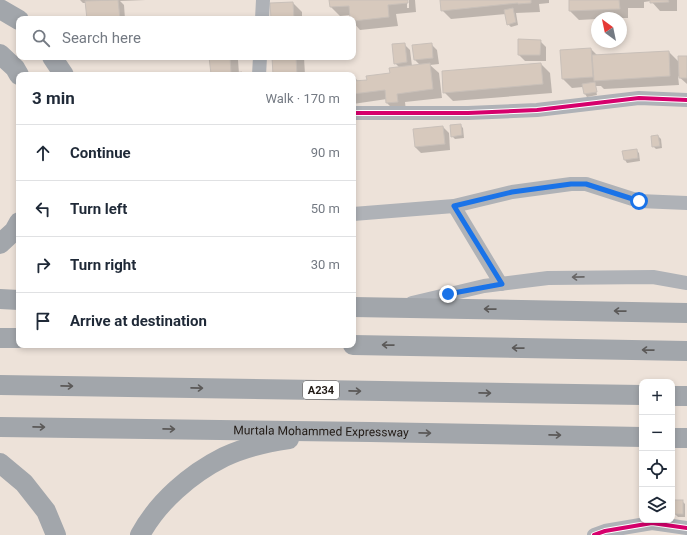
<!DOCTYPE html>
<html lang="en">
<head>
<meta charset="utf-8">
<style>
	:root { --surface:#fff; --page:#f6f6f7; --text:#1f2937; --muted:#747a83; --line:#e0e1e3 }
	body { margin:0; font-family:Roboto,sans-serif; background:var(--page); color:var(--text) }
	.controls { position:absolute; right:12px; bottom:12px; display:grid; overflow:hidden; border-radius:8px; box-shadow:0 2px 6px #0003 }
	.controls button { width:36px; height:36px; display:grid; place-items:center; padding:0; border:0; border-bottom:1px solid var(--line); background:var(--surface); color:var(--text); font:20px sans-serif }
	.compass { position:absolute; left:591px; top:12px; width:36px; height:36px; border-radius:50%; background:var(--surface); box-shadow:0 2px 6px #0003; rotate:327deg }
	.stop { position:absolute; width:12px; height:12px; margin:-9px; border:3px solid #1a73e8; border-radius:50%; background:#fff }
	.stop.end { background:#1a73e8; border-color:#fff; box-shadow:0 1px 4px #0008 }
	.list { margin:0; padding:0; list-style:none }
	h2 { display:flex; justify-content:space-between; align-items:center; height:52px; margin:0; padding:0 16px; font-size:17px }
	h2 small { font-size:13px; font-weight:400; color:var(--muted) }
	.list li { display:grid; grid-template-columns:26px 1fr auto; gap:12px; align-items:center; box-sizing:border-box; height:56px; padding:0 16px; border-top:1px solid var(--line) }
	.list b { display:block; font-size:15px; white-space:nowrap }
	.list em { font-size:13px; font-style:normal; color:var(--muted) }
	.icon { flex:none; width:22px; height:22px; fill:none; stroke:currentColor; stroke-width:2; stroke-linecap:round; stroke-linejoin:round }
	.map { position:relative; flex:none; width:687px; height:535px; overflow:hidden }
	.search { position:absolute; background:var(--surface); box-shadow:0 2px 6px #0003; left:16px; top:16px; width:340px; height:44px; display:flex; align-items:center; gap:10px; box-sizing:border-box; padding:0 14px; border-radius:8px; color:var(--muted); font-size:15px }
	.panel { position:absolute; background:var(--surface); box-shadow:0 2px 6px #0003; left:16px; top:72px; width:340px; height:276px; border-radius:8px }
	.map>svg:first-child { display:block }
</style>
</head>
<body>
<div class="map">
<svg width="687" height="535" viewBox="0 0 687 535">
	<rect width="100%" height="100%" fill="#ede2d9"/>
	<g fill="#0003">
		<polygon points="80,0 146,0 120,1 124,5 125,19 88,19 87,3 83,3"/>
		<polygon points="330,0 407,0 407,8 409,8 409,0 415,0 416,12 396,14 398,26 360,30 353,22 351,15 340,16 331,7"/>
		<polygon points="441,0 549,0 549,3 539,4 540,12 516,13 518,25 511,27 508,24 506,14 451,19 442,10"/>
		<polygon points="570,0 677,0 677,11 660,11 651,1 644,2 644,8 628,8 628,18 597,18 597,19 579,20 570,11"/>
		<polygon points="293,3 302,12 302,19 272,19"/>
		<polygon points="540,41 546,47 546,61 525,61 519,55"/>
		<polygon points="404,44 410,50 412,66 420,65 415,60 431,44 437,50 439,64 430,65 439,73 442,98 405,102 406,111 396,112 387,103 387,99 353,104 353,76 359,82 391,74 400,68 395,63"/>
		<polygon points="591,49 598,56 669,52 679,62 687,57 687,84 678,76 679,85 604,89 601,86 597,86 598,94 597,86 595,86 597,95 587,97 585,94 583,87 572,88 563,79 561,51"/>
		<polygon points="210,57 236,57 238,60 239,74 243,75 209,75 212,75"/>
		<polygon points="273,57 304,57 305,75 274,75"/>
		<polygon points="541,64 550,73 552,93 453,101 444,92 443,72"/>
		<polygon points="460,125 463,128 464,138 455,139 452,136"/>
		<polygon points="443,127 449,133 450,150 421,153 415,147"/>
		<polygon points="658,136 661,139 662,148 656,149 653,146"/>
		<polygon points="636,150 639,153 640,161 627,163 625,160"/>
		<polygon points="675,501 682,501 685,504 685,517 678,517 675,514"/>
	</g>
	<g fill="#d7c9bd" stroke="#c9c0b9">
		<polygon points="118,0 120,19 87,19 85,1"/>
		<polygon points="329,0 408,0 408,3 388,5 389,17 353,21 353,19 350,19 349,6 330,7"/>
		<polygon points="440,0 531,0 531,3 518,4 518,3 441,11"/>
		<polygon points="569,0 619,0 620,9 569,11"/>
		<polygon points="650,0 668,0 669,2 650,3"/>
		<polygon points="293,2 294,19 271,19 270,3"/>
		<polygon points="513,8 516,22 507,25 504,10"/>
		<polygon points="518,39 541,40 540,55 518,55"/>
		<polygon points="405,43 407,62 394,64 392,44"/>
		<polygon points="432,43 433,58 414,60 412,45"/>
		<polygon points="591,48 593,77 562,79 560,50"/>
		<polygon points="669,51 670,76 594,81 592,55"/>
		<polygon points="678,56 687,56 687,78 679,78"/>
		<polygon points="209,57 230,57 231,73 242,72 242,75 199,75 211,74"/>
		<polygon points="272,57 296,57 297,75 273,75"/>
		<polygon points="430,63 433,89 397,94 398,102 386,103 385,90 353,94 353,81 367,80 366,76 390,73 389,68"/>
		<polygon points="541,63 543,84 443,93 442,71"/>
		<polygon points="595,82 597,92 584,94 582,84"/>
		<polygon points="461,124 462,135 451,137 450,125"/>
		<polygon points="443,126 445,144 415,147 413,129"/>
		<polygon points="658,135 660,146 652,147 651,136"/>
		<polygon points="637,149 638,158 624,160 622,151"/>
		<rect x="674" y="500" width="9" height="14"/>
	</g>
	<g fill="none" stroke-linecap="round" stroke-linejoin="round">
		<g stroke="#afb2b7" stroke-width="14">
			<polyline points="262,19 263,0"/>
			<polyline points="259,75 260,57"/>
			<polyline points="353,113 468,113 537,110 639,98 687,100"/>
			<polyline points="454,206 501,284"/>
			<polyline points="353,214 454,206 512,192 571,184 586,184 639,201 687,203"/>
			<polyline points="412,303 484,286 548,278 653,277 687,283"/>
			<polyline points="594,535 605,531 652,523 687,528"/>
		</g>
		<g stroke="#a2a6ab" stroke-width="20">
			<polyline points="0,9 19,20"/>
			<polyline points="0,54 15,68 19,75"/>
			<polyline points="52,57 64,75"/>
			<polyline points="0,244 14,231 19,222"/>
			<polyline points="0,299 19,300"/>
			<polyline points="353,307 687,313"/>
			<polyline points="0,338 19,338"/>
			<polyline points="353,345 687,351"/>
			<polyline points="0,385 642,395"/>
			<polyline points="672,396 687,396"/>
			<path id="s1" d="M 0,427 L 370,432 L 642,437"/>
			<polyline points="672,438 687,438"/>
			<polyline points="0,463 24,483 46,511 56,535"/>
			<path d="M 140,535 C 158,502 190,474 224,457 C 243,448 268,442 289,439"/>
		</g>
		<defs>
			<g id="cycleway">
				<polyline points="353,113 468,113 537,110 639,98 687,100"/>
				<polyline points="594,535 605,531 652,523 687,528"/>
			</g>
		</defs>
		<use href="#cycleway" stroke="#fff" stroke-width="6"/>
		<use href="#cycleway" stroke="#d6006c" stroke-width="4"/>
	</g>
	<defs><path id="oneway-shaft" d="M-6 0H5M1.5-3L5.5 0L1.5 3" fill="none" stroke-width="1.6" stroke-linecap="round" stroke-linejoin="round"/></defs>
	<use stroke="#686666" href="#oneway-shaft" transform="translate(578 277) rotate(179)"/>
	<g stroke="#5b5958">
		<use href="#oneway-shaft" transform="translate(490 309) rotate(-179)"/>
		<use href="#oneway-shaft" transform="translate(620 311) rotate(-179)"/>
		<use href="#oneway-shaft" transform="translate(388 345) rotate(-179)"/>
		<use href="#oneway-shaft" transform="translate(518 348) rotate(-179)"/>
		<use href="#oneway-shaft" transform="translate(648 350) rotate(-179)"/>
		<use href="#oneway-shaft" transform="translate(67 386) rotate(1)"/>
		<use href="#oneway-shaft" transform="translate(197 388) rotate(1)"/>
		<use href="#oneway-shaft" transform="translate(355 391) rotate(1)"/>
		<use href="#oneway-shaft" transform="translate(485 393) rotate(1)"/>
		<use href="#oneway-shaft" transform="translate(39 427) rotate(1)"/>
		<use href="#oneway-shaft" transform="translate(169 429) rotate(1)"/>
		<use href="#oneway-shaft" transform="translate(425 433) rotate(1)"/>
		<use href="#oneway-shaft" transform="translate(555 435) rotate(1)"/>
	</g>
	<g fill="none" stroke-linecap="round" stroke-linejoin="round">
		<polyline stroke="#1a73e8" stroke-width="5" points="448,294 502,284 454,206 512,192 571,184 586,184 639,201"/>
	</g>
	<g text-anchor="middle" stroke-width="3.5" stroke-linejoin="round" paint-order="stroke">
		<rect fill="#fff" stroke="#645f5b" stroke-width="1" x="303" y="381" width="36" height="18" rx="3"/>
		<g font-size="11" font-weight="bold" fill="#211a15">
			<text x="321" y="394">A234</text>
		</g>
		<g font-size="12" fill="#211a15" stroke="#fff">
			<text dy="4" stroke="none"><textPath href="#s1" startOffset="321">Murtala Mohammed Expressway</textPath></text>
		</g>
	</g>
</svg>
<div class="controls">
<button>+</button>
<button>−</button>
<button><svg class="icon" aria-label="locate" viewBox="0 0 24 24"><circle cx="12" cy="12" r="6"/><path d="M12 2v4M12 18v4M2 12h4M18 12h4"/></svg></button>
<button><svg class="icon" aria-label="layers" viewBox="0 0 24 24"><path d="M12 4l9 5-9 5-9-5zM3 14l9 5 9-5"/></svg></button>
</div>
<svg class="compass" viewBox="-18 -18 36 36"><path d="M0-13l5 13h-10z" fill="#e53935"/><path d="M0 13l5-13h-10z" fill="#747a83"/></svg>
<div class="stop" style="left:639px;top:201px"></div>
<div class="stop end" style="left:448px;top:294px"></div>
<div class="search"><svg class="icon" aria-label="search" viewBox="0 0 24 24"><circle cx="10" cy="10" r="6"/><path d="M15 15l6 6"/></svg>Search here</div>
<section class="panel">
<h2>3 min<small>Walk · 170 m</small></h2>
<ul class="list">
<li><svg class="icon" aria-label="ahead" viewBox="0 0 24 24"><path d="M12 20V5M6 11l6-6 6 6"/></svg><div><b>Continue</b></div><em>90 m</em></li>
<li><svg class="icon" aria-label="left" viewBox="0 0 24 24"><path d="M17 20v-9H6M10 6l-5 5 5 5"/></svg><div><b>Turn left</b></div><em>50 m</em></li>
<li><svg class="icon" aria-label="right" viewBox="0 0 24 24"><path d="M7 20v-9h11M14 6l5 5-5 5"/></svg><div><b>Turn right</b></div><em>30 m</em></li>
<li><svg class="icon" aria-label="arrive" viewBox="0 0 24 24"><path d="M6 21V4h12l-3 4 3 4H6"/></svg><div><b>Arrive at destination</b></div></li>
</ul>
</section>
</div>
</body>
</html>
